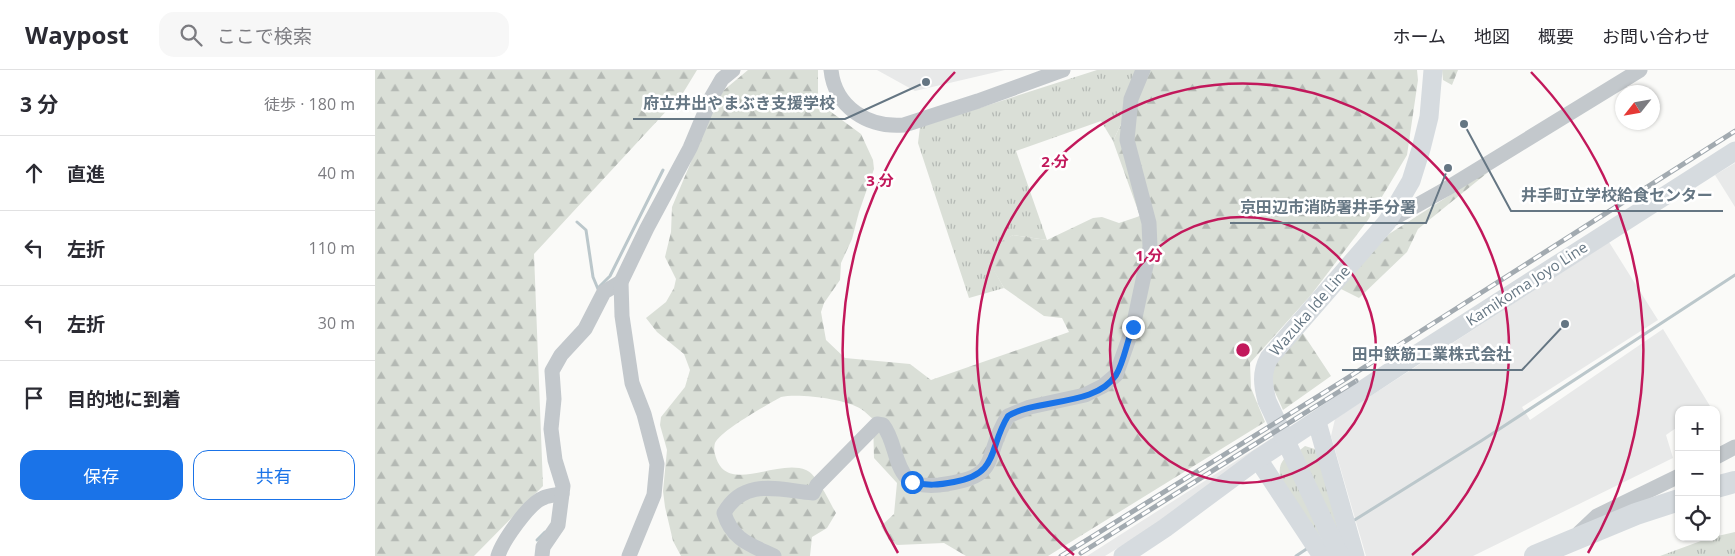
<!DOCTYPE html>
<html lang="ja">
<head>
<meta charset="utf-8">
<style>
	:root { --surface:#fff; --page:#f7f7f7; --text:#2b2b33; --muted:#7c7c81; --line:#e1e1e2; --accent:#1a73e8 }
	body { margin:0; font-family:"Open Sans","Noto Sans JP",sans-serif; background:var(--page); color:var(--text) }
	.controls { position:absolute; right:15px; bottom:15px; display:grid; overflow:hidden; border-radius:10px; box-shadow:0 1px 4px #0004 }
	.controls button { width:45px; height:45px; display:grid; place-items:center; padding:0; border:0; border-bottom:1px solid var(--line); background:var(--surface); color:var(--text); font:25px sans-serif }
	.compass { position:absolute; left:1240px; top:15px; width:45px; height:45px; border-radius:50%; background:var(--surface); box-shadow:0 1px 4px #0004; rotate:239deg }
	.stop { position:absolute; width:15px; height:15px; margin:-11px; border:4px solid #1a73e8; border-radius:50%; background:#fff }
	.stop.end { background:#1a73e8; border-color:#fff; box-shadow:0 1px 5px #0008 }
	.list { margin:0; padding:0; list-style:none }
	h2 { display:flex; justify-content:space-between; align-items:center; height:65px; margin:0; padding:0 20px; font-size:21px }
	h2 small { font-size:16px; font-weight:400; color:var(--muted) }
	.list li { display:grid; grid-template-columns:32px 1fr auto; gap:15px; align-items:center; box-sizing:border-box; height:75px; padding:0 20px; border-top:1px solid var(--line) }
	.list b { display:block; font-size:19px; white-space:nowrap }
	.list em { font-size:16px; font-style:normal; color:var(--muted) }
	.actions { display:flex; gap:10px; padding:15px 20px }
	.actions a { flex:1; padding:11px 0; border:1px solid var(--accent); border-radius:15px; text-align:center; font-size:18px; color:var(--accent) }
	.actions .main { background:var(--accent); color:#fff }
	.icon { flex:none; width:28px; height:28px; fill:none; stroke:currentColor; stroke-width:2; stroke-linecap:round; stroke-linejoin:round }
	.map { position:relative; flex:none; width:1360px; height:486px; overflow:hidden }
	header { display:flex; align-items:center; gap:30px; box-sizing:border-box; height:70px; padding:0 25px; background:var(--surface); border-bottom:1px solid var(--line) }
	header strong { font-size:24px }
	nav { display:flex; gap:28px; margin-inline-start:auto; font-size:18px }
	.search { width:350px; height:45px; background:var(--page); display:flex; align-items:center; gap:12px; box-sizing:border-box; padding:0 18px; border-radius:15px; color:var(--muted); font-size:19px }
	main { display:flex }
	aside { flex:1; background:var(--surface) }
	.map>svg:first-child { display:block }
</style>
</head>
<body>
<header>
<strong>Waypost</strong>
<div class="search"><svg class="icon" aria-label="search" viewBox="0 0 24 24"><circle cx="10" cy="10" r="6"/><path d="M15 15l6 6"/></svg>ここで検索</div>
<nav><a>ホーム</a><a>地図</a><a>概要</a><a>お問い合わせ</a></nav>
</header>
<main>
<aside>
<h2>3 分<small>徒歩 · 180 m</small></h2>
<ul class="list">
<li><svg class="icon" aria-label="ahead" viewBox="0 0 24 24"><path d="M12 20V5M6 11l6-6 6 6"/></svg><div><b>直進</b></div><em>40 m</em></li>
<li><svg class="icon" aria-label="left" viewBox="0 0 24 24"><path d="M17 20v-9H6M10 6l-5 5 5 5"/></svg><div><b>左折</b></div><em>110 m</em></li>
<li><svg class="icon" aria-label="left" viewBox="0 0 24 24"><path d="M17 20v-9H6M10 6l-5 5 5 5"/></svg><div><b>左折</b></div><em>30 m</em></li>
<li><svg class="icon" aria-label="arrive" viewBox="0 0 24 24"><path d="M6 21V4h12l-3 4 3 4H6"/></svg><div><b>目的地に到着</b></div></li>
</ul>
<div class="actions"><a class="main">保存</a><a>共有</a></div>
</aside>
<div class="map">
<svg width="1360" height="486" viewBox="0 0 1360 486">
	<defs>
		<pattern id="grass-tufts" width="24" height="20" patternUnits="userSpaceOnUse" patternTransform="scale(1.25)"><rect width="24" height="20" fill="#dadfd7"/><path d="M3 7l-1-3M5 7V3M7 7l1-3M15 17l-1-3M17 17v-4M19 17l1-3" fill="none" stroke="#b4b9b4"/></pattern>
		<pattern id="forest-firs" width="22" height="20" patternUnits="userSpaceOnUse" patternTransform="scale(1.25)"><rect width="22" height="20" fill="#dadfd7"/><path d="M5 1l3.5 6h-7zM16 11l3.5 6h-7z" fill="#b4b9b4"/></pattern>
	</defs>
	<rect width="100%" height="100%" fill="#fafaf8"/>
	<g fill="#e8e9e9">
		<polygon points="502,0 630,0 540,21"/>
		<polygon points="1360,93 1360,137 1340,105"/>
		<polygon points="1234,172 1283,250 1147,337 1155,350 1288,259 1335,336 1329,340 1304,340 1304,356 1291,365 1298,388 1098,486 991,486 956,366 960,349"/>
		<polygon points="900,366 903,369 798,444 730,486 712,486"/>
	</g>
	<g fill="url(#grass-tufts)">
		<polygon points="722,0 772,0 738,71 726,51 641,81 672,170 638,165 610,184 629,218 594,228 543,73 545,57"/>
		<polygon points="930,376 943,380 965,467 925,380"/>
		<path d="M 912,386 L 959,486 L 906,413 C 904,402 903,394 912,386 Z"/>
		<polygon points="1360,462 1360,486 1285,486 1334,468"/>
	</g>
	<g fill="url(#forest-firs)">
		<polygon points="0,0 322,0 308,23 159,184 168,416 99,486 0,486"/>
		<path d="M 373,0 L 443,0 L 443,24 L 452,39 L 486,64 L 498,90 L 499,99 L 484,142 L 477,169 L 466,193 L 465,210 L 449,233 L 446,242 L 451,270 L 470,288 L 535,294 L 556,310 L 694,262 L 687,248 L 669,246 L 629,218 L 609,184 L 615,178 L 638,165 L 672,170 L 718,148 L 727,147 L 744,153 L 765,146 L 738,71 L 772,0 L 1042,0 L 1043,10 L 1032,85 L 993,150 L 936,225 L 875,293 L 876,318 L 890,352 L 673,486 L 591,486 L 569,473 L 522,475 L 514,470 L 506,456 L 519,444 L 522,413 L 499,388 L 498,349 C 494,346 490,341 486,339 C 471,329 423,323 406,327 C 392,335 346,360 340,373 C 339,376 339,382 340,384 C 350,427 401,388 431,400 C 442,404 455,433 461,443 L 452,458 L 437,467 L 435,486 L 306,486 L 298,471 L 290,437 L 288,421 L 292,380 L 285,355 L 286,347 L 310,317 L 315,300 L 309,284 L 282,262 L 271,248 L 291,232 L 299,218 L 301,209 L 290,187 L 296,162 L 297,137 L 340,35 L 349,20 Z"/>
		<polygon points="1067,0 1083,0 1077,15 1068,10"/>
		<polygon points="1122,95 1043,159 1032,182 984,228 964,218 1014,164"/>
		<path d="M 927,262 L 956,306 L 908,340 C 904,330 898,320 896,310 C 892,295 917,272 927,262 Z"/>
	</g>
	<g fill="none" stroke-linecap="round" stroke-linejoin="round">
		<g stroke="#bbc7cb" stroke-width="3">
			<polyline points="202,152 211,160 218,207 223,219"/>
			<polyline points="224,217 235,206 288,100"/>
			<polyline points="978,451 1106,371 1360,205"/>
			<polyline points="162,470 170,462"/>
			<polyline points="921,486 933,478"/>
		</g>
		<g stroke="#c3c8cc" stroke-width="15">
			<path d="M 456,0 C 460,38 494,58 529,55 L 603,31 L 688,0"/>
			<polyline points="1012,152 1071,119 1265,0"/>
			<polyline points="1341,387 1360,377"/>
			<polyline points="1204,463 1222,446 1304,406"/>
			<path d="M 123,486 C 127,472 154,433 168,428 C 174,425 181,425 187,424"/>
			<polyline points="167,486 168,477 183,455 188,416 180,390 176,359 179,329 177,301 186,285 210,259 229,222 246,212"/>
			<polyline points="254,486 279,425 282,394 269,344 257,313 247,246 246,212 272,158 315,78 336,28 347,9 358,0"/>
			<path d="M 399,486 C 376,475 357,470 349,443 C 369,407 404,420 438,423 L 442,415 L 502,354 L 508,355 C 520,370 519,394 532,408 C 540,416 553,416 564,415 C 629,407 606,389 633,346 L 655,337 L 710,325 L 728,316 L 741,305 L 758,257 L 775,177 L 774,153 L 752,70 L 756,29 L 768,0"/>
		</g>
		<g stroke="#d6dbdf" stroke-width="19">
			<polyline points="942,352 980,486"/>
			<polyline points="883,389 947,486"/>
			<polyline points="748,486 790,458 883,389 1036,288 1360,81"/>
			<path d="M 965,486 L 892,331 C 888,315 886,303 894,288 L 1012,152 L 1036,111 L 1046,79 L 1054,47 L 1058,0"/>
		</g>
		<g stroke="#d6dbdf" stroke-width="22">
			<polyline points="1341,417 1360,412"/>
			<polyline points="1160,486 1261,444 1304,430"/>
		</g>
		<defs>
			<g id="rail">
				<polyline points="706,483 981,311"/>
				<polyline points="686,486 966,312 1360,61"/>
			</g>
		</defs>
		<use href="#rail" stroke="#a2aab0" stroke-width="5"/>
		<use href="#rail" stroke="#fff" stroke-width="3" stroke-dasharray="9" stroke-linecap="butt"/>
	</g>
	<g fill="none" stroke-linecap="round" stroke-linejoin="round">
		<path stroke="#1a73e8" stroke-width="6" d="M 537,412 C 552,416 564,415 579,412 C 625,404 613,378 633,346 C 663,328 720,337 741,305 C 749,292 752,271 758,257"/>
	</g>
	<g fill="none" stroke="#c2185b" stroke-width="2.5">
		<circle cx="868" cy="280" r="133"/>
		<path d="M699 485A266 266 0 1 1 1037 485"/>
		<path d="M523 483A400 400 0 0 1 580 2M1156 2A400 400 0 0 1 1213 483"/>
	</g>
	<g text-anchor="middle" stroke-width="5" stroke-linejoin="round" paint-order="stroke">
		<g font-size="15" fill="#657683" stroke="#fff">
			<text transform="translate(1152 214) rotate(-33)" y="5">Kamikoma Joyo Line</text>
			<text transform="translate(935 241) rotate(-49)" y="5">Wazuka Ide Line</text>
		</g>
	</g>
	<circle cx="868" cy="280" r="8" fill="#c2185b" stroke="#fff" stroke-width="2.5"/>
	<g font-size="15" text-anchor="middle" font-weight="bold" fill="#c2185b" stroke="#fff" stroke-width="5" stroke-linejoin="round" paint-order="stroke">
		<text x="680" y="97">2 分</text>
		<text x="505" y="116">3 分</text>
		<text x="774" y="191">1 分</text>
	</g>
	<path fill="none" stroke="#657683" stroke-width="2" d="M551 12L470 49H258M1089 54L1136 141H1348M1073 98L1051 153H855M1190 254L1147 300H967"/>
	<g fill="#657683" stroke="#fff" stroke-width="2">
		<circle cx="551" cy="12" r="5"/>
		<circle cx="1089" cy="54" r="5"/>
		<circle cx="1073" cy="98" r="5"/>
		<circle cx="1190" cy="254" r="5"/>
	</g>
	<g font-size="16" text-anchor="middle" font-weight="bold" fill="#657683" stroke="#fff" stroke-width="5" stroke-linejoin="round" paint-order="stroke">
		<text x="364" y="39">府立井出やまぶき支援学校</text>
		<text x="1242" y="131">井手町立学校給食センター</text>
		<text x="953" y="143">京田辺市消防署井手分署</text>
		<text x="1057" y="290">田中鉄筋工業株式会社</text>
	</g>
</svg>
<div class="controls">
<button>+</button>
<button>−</button>
<button><svg class="icon" aria-label="locate" viewBox="0 0 24 24"><circle cx="12" cy="12" r="6"/><path d="M12 2v4M12 18v4M2 12h4M18 12h4"/></svg></button>
</div>
<svg class="compass" viewBox="-18 -18 36 36"><path d="M0-13l5 13h-10z" fill="#e53935"/><path d="M0 13l5-13h-10z" fill="#7c7c81"/></svg>
<div class="stop" style="left:537px;top:412px"></div>
<div class="stop end" style="left:758px;top:257px"></div>
</div>
</main>
</body>
</html>
